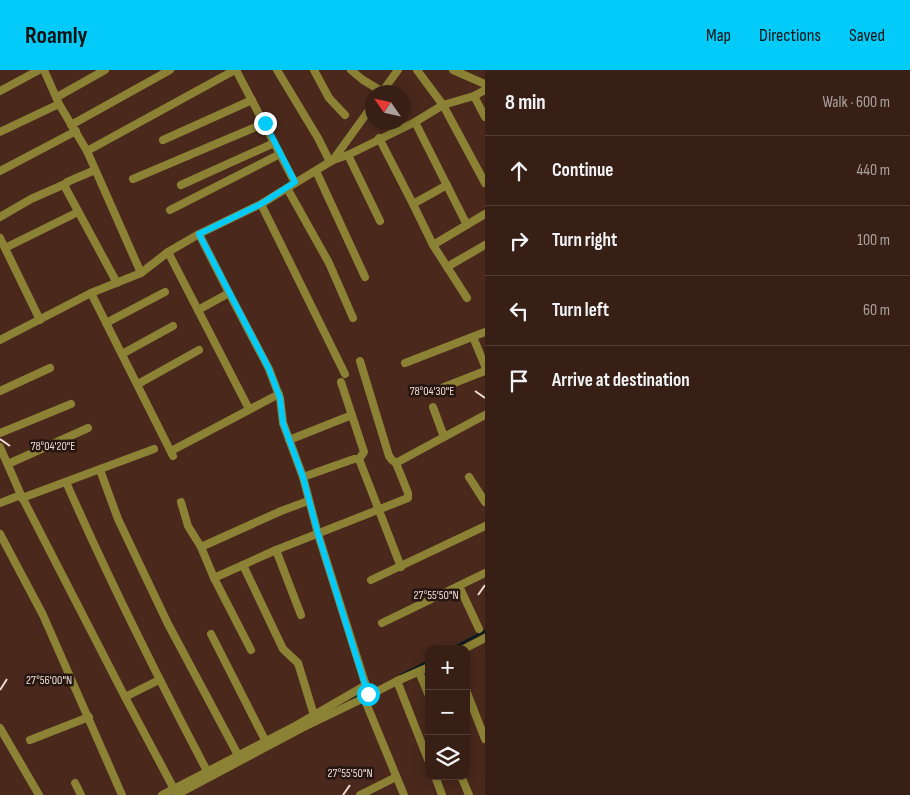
<!DOCTYPE html>
<html lang="en">
<head>
<meta charset="utf-8">
<style>
	:root { --surface:#381f15; --page:#3f271e; --text:#f1f3f6; --muted:#aba2a0; --line:#523d34; --accent:#02cbf9 }
	body { margin:0; font-family:"Sofia Sans Condensed",sans-serif; background:var(--page); color:var(--text) }
	.controls { position:absolute; right:15px; bottom:15px; display:grid; overflow:hidden; border-radius:10px; box-shadow:0 2px 12px #0003 }
	.controls button { width:45px; height:45px; display:grid; place-items:center; padding:0; border:0; border-bottom:1px solid var(--line); background:var(--surface); color:var(--text); font:25px sans-serif }
	.compass { position:absolute; left:365px; top:15px; width:45px; height:45px; border-radius:50%; background:var(--surface); box-shadow:0 2px 12px #0003; rotate:304deg }
	.stop { position:absolute; width:15px; height:15px; margin:-11px; border:4px solid #02cbf9; border-radius:50%; background:#fff }
	.stop.end { background:#02cbf9; border-color:#fff; box-shadow:0 1px 5px #0008 }
	.list { margin:0; padding:0; list-style:none }
	h2 { display:flex; justify-content:space-between; align-items:center; height:65px; margin:0; padding:0 20px; font-size:21px }
	h2 small { font-size:16px; font-weight:400; color:var(--muted) }
	.list li { display:grid; grid-template-columns:32px 1fr auto; gap:15px; align-items:center; box-sizing:border-box; height:70px; padding:0 20px; border-top:1px solid var(--line) }
	.list b { display:block; font-size:19px; white-space:nowrap }
	.list em { font-size:16px; font-style:normal; color:var(--muted) }
	.icon { flex:none; width:28px; height:28px; fill:none; stroke:currentColor; stroke-width:2; stroke-linecap:round; stroke-linejoin:round }
	.map { position:relative; flex:none; width:485px; height:725px; overflow:hidden }
	header { display:flex; align-items:center; gap:30px; box-sizing:border-box; height:70px; padding:0 25px; background:var(--accent); color:#111 }
	header strong { font-size:24px }
	nav { display:flex; gap:28px; margin-inline-start:auto; font-size:18px }
	main { display:flex }
	aside { flex:1; background:var(--surface) }
	.map>svg:first-child { display:block }
</style>
</head>
<body>
<header>
<strong>Roamly</strong>
<nav><a>Map</a><a>Directions</a><a>Saved</a></nav>
</header>
<main>
<div class="map">
<svg width="485" height="725" viewBox="0 0 485 725">
	<rect width="100%" height="100%" fill="#4a291c"/>
	<g fill="none" stroke-linecap="round" stroke-linejoin="round">
		<g stroke="#051b23" stroke-width="2.5">
			<polyline points="451,579 485,561"/>
			<polyline points="401,605 429,591"/>
			<polyline points="352,630 376,618"/>
		</g>
		<g stroke="#8c8235" stroke-width="8">
			<polyline points="44,0 59,34 87,81 141,203"/>
			<polyline points="236,0 295,113"/>
			<polyline points="277,0 318,68 330,92"/>
			<polyline points="314,0 329,28 345,45"/>
			<polyline points="351,0 363,10 383,22"/>
			<polyline points="417,0 443,35 485,113"/>
			<polyline points="453,0 485,14"/>
			<polyline points="0,21 39,0"/>
			<polyline points="382,22 398,0"/>
			<polyline points="474,26 485,47"/>
			<polyline points="57,27 105,0"/>
			<polyline points="415,52 467,155"/>
			<polyline points="71,55 170,0"/>
			<polyline points="0,62 59,34"/>
			<polyline points="379,68 413,134 447,115"/>
			<polyline points="163,70 252,30"/>
			<polyline points="87,81 235,0"/>
			<polyline points="348,85 380,151"/>
			<polyline points="333,90 372,36"/>
			<polyline points="95,100 67,112 65,117 117,213"/>
			<polyline points="0,101 76,61"/>
			<polyline points="316,101 365,207"/>
			<polyline points="133,109 265,53"/>
			<polyline points="181,115 274,73"/>
			<polyline points="287,118 329,193 353,248"/>
			<polyline points="261,134 345,304"/>
			<polyline points="413,134 433,175 467,228"/>
			<polyline points="170,140 280,84"/>
			<polyline points="0,147 31,129 65,114"/>
			<polyline points="0,168 40,250"/>
			<polyline points="433,175 485,144"/>
			<polyline points="5,178 78,142"/>
			<polyline points="168,182 249,339"/>
			<polyline points="447,197 485,175"/>
			<polyline points="91,223 141,203 168,182 199,164 261,134 333,90 348,85 415,52 443,35 474,26 485,20"/>
			<polyline points="229,223 269,299 280,328 283,353 303,407 318,464 367,619 368,626 364,628 404,725"/>
			<polyline points="198,240 229,223 199,164"/>
			<polyline points="106,253 165,222"/>
			<polyline points="473,267 485,296"/>
			<polyline points="0,270 91,223 173,386"/>
			<polyline points="122,284 173,256"/>
			<polyline points="405,293 485,262"/>
			<polyline points="341,312 364,382 359,389"/>
			<polyline points="138,314 199,280"/>
			<polyline points="444,317 485,301"/>
			<polyline points="0,321 50,298"/>
			<polyline points="433,337 444,367 485,345"/>
			<polyline points="0,363 71,334"/>
			<polyline points="289,370 352,345"/>
			<polyline points="0,377 21,425 125,627 174,719"/>
			<polyline points="171,381 279,324"/>
			<polyline points="396,393 444,367"/>
			<polyline points="8,394 88,358"/>
			<polyline points="100,400 118,449 168,554 238,685"/>
			<polyline points="303,407 354,389 359,389 401,497"/>
			<polyline points="469,407 485,432"/>
			<path d="M 66,412 C 109,510 157,606 207,701"/>
			<polyline points="22,428 154,379"/>
			<polyline points="181,432 188,456 201,477"/>
			<polyline points="0,433 21,425"/>
			<polyline points="0,464 43,545 122,725"/>
			<polyline points="276,480 301,545"/>
			<polyline points="243,495 283,579 298,593 314,645"/>
			<polyline points="214,508 201,477 281,441 308,431"/>
			<polyline points="371,510 485,456"/>
			<polyline points="459,516 479,559"/>
			<polyline points="382,553 485,503"/>
			<polyline points="211,564 265,670"/>
			<polyline points="464,579 485,568"/>
			<polyline points="251,580 214,508 276,480 408,428 408,423 396,393 392,390 389,386 360,291"/>
			<polyline points="419,602 429,626"/>
			<polyline points="397,611 429,692"/>
			<polyline points="466,620 485,669"/>
			<polyline points="368,626 397,611 429,597"/>
			<polyline points="125,627 159,610"/>
			<polyline points="0,658 39,725"/>
			<polyline points="30,670 89,647"/>
			<polyline points="435,706 442,725"/>
			<polyline points="461,706 469,725"/>
			<polyline points="75,713 81,725"/>
			<polyline points="162,725 297,655 366,615"/>
			<polyline points="176,725 302,658 364,628"/>
			<polyline points="360,725 396,707"/>
		</g>
	</g>
	<g fill="none" stroke-linecap="round" stroke-linejoin="round">
		<polyline stroke="#02cbf9" stroke-width="6" points="265,53 295,112 261,134 199,164 269,299 280,328 283,353 303,407 318,464 368,624"/>
	</g>
	<path fill="none" stroke="#efd9d1" stroke-width="2" d="M 475,321 L 485,328M 0,369 L 10,376M 478,525 L 485,515M 0,620 L 7,609M 343,725 L 350,715"/>
	<g font-size="12" text-anchor="middle" fill="#efd9d1" stroke="#251611" stroke-width="5" stroke-linejoin="round" paint-order="stroke">
		<text x="432" y="325">78°04'30"E</text>
		<text x="53" y="380">78°04'20"E</text>
		<text x="436" y="529">27°55'50"N</text>
		<text x="49" y="614">27°56'00"N</text>
		<text x="350" y="707">27°55'50"N</text>
	</g>
</svg>
<div class="controls">
<button>+</button>
<button>−</button>
<button><svg class="icon" aria-label="layers" viewBox="0 0 24 24"><path d="M12 4l9 5-9 5-9-5zM3 14l9 5 9-5"/></svg></button>
</div>
<svg class="compass" viewBox="-18 -18 36 36"><path d="M0-13l5 13h-10z" fill="#e53935"/><path d="M0 13l5-13h-10z" fill="#aba2a0"/></svg>
<div class="stop" style="left:368px;top:624px"></div>
<div class="stop end" style="left:265px;top:53px"></div>
</div>
<aside>
<h2>8 min<small>Walk · 600 m</small></h2>
<ul class="list">
<li><svg class="icon" aria-label="ahead" viewBox="0 0 24 24"><path d="M12 20V5M6 11l6-6 6 6"/></svg><div><b>Continue</b></div><em>440 m</em></li>
<li><svg class="icon" aria-label="right" viewBox="0 0 24 24"><path d="M7 20v-9h11M14 6l5 5-5 5"/></svg><div><b>Turn right</b></div><em>100 m</em></li>
<li><svg class="icon" aria-label="left" viewBox="0 0 24 24"><path d="M17 20v-9H6M10 6l-5 5 5 5"/></svg><div><b>Turn left</b></div><em>60 m</em></li>
<li><svg class="icon" aria-label="arrive" viewBox="0 0 24 24"><path d="M6 21V4h12l-3 4 3 4H6"/></svg><div><b>Arrive at destination</b></div></li>
</ul>
</aside>
</main>
</body>
</html>
